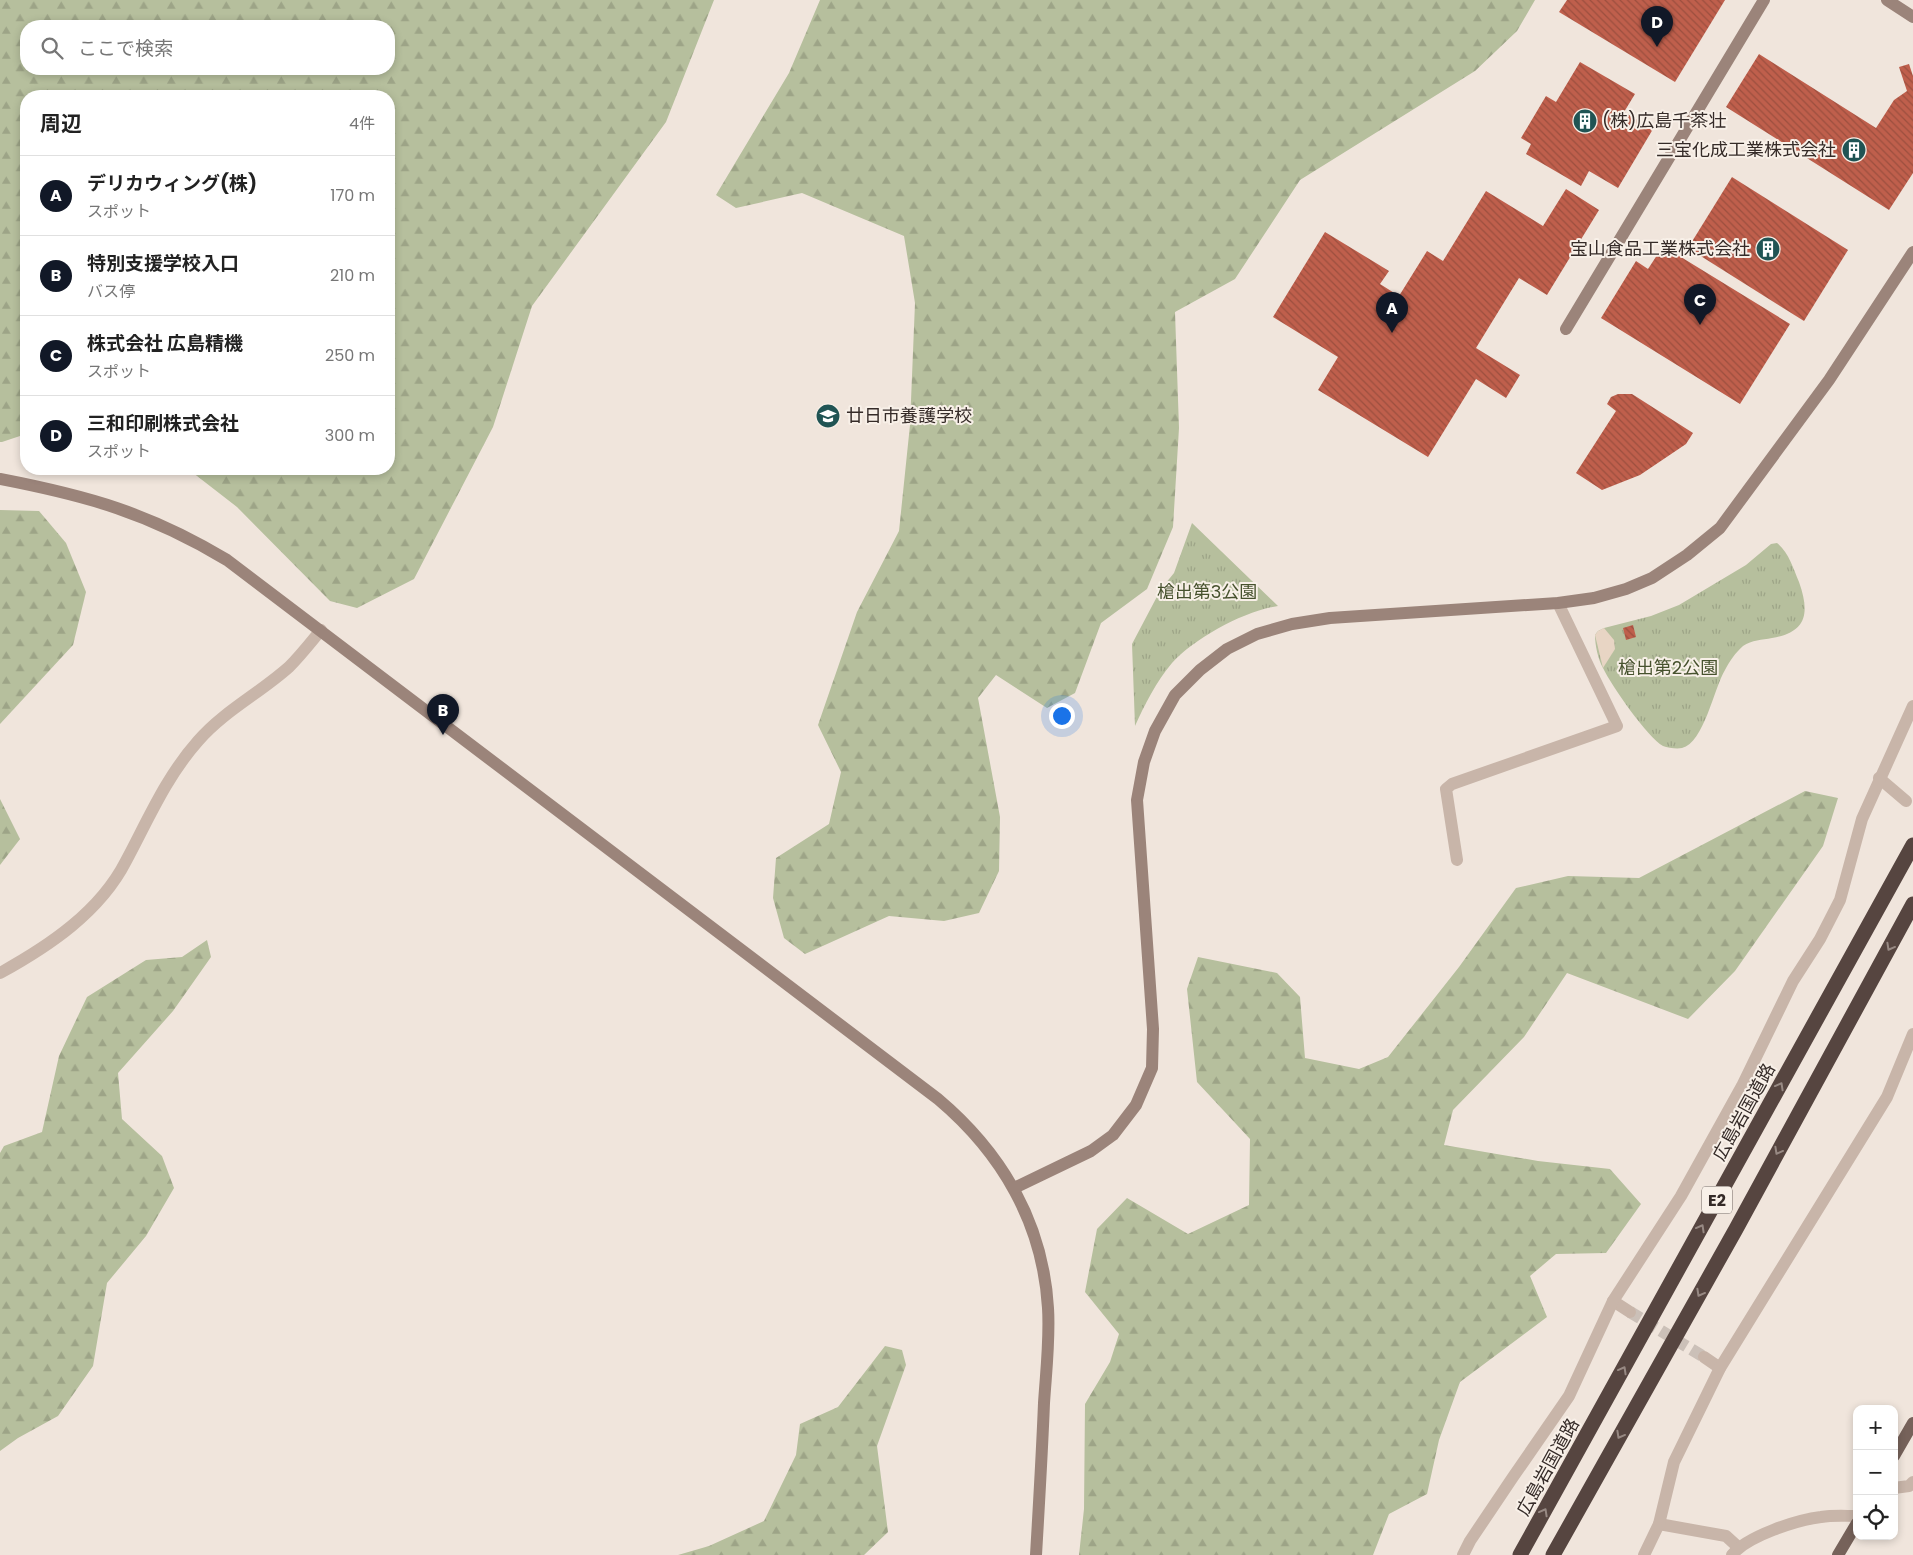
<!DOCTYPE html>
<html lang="ja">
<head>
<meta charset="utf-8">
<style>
	:root { --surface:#fff; --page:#f6f6f6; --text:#222; --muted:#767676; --line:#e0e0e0; --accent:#111827 }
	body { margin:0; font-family:Poppins,"Noto Sans JP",sans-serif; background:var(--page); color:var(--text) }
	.controls { position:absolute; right:15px; bottom:15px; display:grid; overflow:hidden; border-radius:10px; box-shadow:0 2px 8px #0003 }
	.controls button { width:45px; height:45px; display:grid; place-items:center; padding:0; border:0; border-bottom:1px solid var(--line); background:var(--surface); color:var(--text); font:25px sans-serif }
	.you { position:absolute; left:1061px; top:715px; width:18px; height:18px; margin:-12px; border:4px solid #fff; border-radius:50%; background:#1a73e8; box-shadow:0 0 0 8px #1a73e833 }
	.badge { display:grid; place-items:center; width:32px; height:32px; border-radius:50%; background:var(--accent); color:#fff; font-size:16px; font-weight:700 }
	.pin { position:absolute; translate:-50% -41px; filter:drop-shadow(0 1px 2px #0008) }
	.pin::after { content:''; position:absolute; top:26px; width:18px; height:15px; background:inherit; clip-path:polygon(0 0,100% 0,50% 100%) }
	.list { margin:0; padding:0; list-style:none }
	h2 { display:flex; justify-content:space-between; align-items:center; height:65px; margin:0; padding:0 20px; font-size:21px }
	h2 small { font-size:16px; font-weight:400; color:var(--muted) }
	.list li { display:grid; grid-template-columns:32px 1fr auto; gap:15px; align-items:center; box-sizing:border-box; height:80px; padding:0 20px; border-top:1px solid var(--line) }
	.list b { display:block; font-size:19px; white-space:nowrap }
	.list p { margin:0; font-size:16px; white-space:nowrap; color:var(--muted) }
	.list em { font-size:16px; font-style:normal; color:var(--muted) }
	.icon { flex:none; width:28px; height:28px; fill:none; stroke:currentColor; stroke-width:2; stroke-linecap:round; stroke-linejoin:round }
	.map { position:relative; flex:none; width:1913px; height:1555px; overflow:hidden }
	.search { position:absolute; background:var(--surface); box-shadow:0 2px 8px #0003; left:20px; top:20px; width:375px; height:55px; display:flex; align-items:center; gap:12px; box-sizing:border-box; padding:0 18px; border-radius:20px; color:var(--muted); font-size:19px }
	.panel { position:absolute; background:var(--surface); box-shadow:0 2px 8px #0003; left:20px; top:90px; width:375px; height:385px; border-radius:20px }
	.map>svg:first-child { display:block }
</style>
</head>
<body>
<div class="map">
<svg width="1913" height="1555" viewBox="0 0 1913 1555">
	<defs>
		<pattern id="forest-firs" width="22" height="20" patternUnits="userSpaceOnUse" patternTransform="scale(1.25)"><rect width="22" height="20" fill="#b6bf9d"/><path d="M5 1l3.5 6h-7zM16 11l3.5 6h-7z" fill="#9da487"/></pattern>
		<pattern id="park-tufts" width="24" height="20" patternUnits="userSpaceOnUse" patternTransform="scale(1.25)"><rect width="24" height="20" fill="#b6bf9d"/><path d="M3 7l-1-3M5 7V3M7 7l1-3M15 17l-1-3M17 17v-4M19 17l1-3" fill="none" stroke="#9da487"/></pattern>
		<pattern id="building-back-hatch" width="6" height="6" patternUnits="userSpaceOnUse" patternTransform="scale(1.25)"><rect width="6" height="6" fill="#bf5f4c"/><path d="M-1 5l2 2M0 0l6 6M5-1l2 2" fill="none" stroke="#9c4f3f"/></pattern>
	</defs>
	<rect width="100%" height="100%" fill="#f0e5dc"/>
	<g fill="url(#forest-firs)" fill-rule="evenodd">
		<path d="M 0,0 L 714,0 L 666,122 L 532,306 L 493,427 L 414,579 L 357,608 L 330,601 L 237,507 L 188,469 L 389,469 L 389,96 L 26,96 L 26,434 L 2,442 L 0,442 ZM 26,26 L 389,26 L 389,69 L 26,69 Z"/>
		<polygon points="820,0 1535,0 1517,31 1475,71 1300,180 1235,279 1175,312 1179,428 1173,527 1147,589 1101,623 1075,693 1047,708 996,675 978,698 1000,817 999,871 979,913 944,921 889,916 805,954 784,938 773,898 776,858 829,824 841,772 818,725 857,612 899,531 910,425 915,303 904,236 802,193 736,208 716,195 789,73"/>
		<polygon points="0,510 39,511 66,543 86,592 73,645 0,724"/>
		<polygon points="1805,791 1838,798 1823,846 1735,971 1688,1019 1567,973 1524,1037 1453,1110 1444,1145 1538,1161 1610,1169 1641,1204 1606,1253 1556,1254 1530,1276 1547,1317 1460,1382 1439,1440 1427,1494 1389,1514 1373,1555 1079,1555 1084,1509 1085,1404 1110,1362 1119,1334 1085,1292 1097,1229 1127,1198 1188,1234 1249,1205 1250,1139 1197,1082 1187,989 1198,957 1277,973 1300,997 1305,1058 1359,1069 1388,1057 1459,967 1516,888 1568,876 1639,878"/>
		<polygon points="0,799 20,839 0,865"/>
		<polygon points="207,940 211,957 173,1011 118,1073 122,1119 162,1156 174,1188 146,1236 107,1283 93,1366 58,1416 18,1438 0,1451 0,1153 4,1146 42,1132 59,1056 87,997 146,960 182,957"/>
		<polygon points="885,1346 902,1350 906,1365 877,1446 888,1532 864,1555 678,1555 709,1546 764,1521 796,1455 800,1424 838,1407"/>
	</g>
	<g fill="url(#park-tufts)">
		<path d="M 1192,523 L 1278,606 C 1244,611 1195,638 1172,663 C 1156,682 1145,704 1135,726 L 1132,644 L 1161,589 L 1174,573 Z"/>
		<path d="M 1777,543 C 1789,553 1793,568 1799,582 C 1810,613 1807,632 1772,638 C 1762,640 1752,640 1743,646 C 1736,652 1729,662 1725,670 C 1714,688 1704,743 1682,748 C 1677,749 1668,748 1663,746 C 1648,738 1611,685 1603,668 C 1598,659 1595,645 1595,635 L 1598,631 L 1604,628 L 1651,616 L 1679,605 L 1746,565 L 1771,544 Z"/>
	</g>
	<polygon fill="#e8d5c4" points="1604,628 1614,640 1615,649 1603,668 1595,635 1598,631"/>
	<g fill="url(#building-back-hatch)">
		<polygon points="1567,0 1725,0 1675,82 1559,12"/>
		<polygon points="1759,54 1876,128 1894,100 1907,91 1899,67 1909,64 1913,76 1913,173 1889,210 1726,107"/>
		<polygon points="1580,62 1635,94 1624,112 1653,129 1618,188 1589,171 1581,186 1526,154 1531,144 1521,138 1546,96 1556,102"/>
		<polygon points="1732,177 1848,250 1804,321 1688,248"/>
		<polygon points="1566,189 1599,210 1547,295 1519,278 1476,348 1520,375 1506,398 1476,379 1428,457 1318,390 1338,357 1273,317 1325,232 1389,271 1380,284 1399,296 1427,251 1443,261 1486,191 1543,226"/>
		<polygon points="1663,246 1790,324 1740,404 1601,318 1636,261 1648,269"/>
		<polygon points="1618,394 1632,394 1693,433 1686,444 1640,475 1602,490 1576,473 1616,411 1607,404 1611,397"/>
		<polygon points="1633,625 1636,637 1626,640 1623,628"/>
	</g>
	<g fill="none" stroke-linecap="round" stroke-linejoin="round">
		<polyline stroke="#cbc0b8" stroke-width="12" stroke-dasharray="12 6" stroke-linecap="butt" points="1630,1312 1704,1357"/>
		<g stroke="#c8b5a9" stroke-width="12">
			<polyline points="1879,778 1906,801"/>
			<polyline points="1457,860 1446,789 1452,784 1617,726 1558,603"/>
			<path d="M 0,973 C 49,946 100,912 126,861 C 148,820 166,777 198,741 C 224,711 260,693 289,667 C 301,655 311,642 321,630"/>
			<polyline points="1613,1301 1630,1312"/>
			<polyline points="1704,1357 1720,1368"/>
			<polyline points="1894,1488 1909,1486 1913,1482"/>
			<polyline points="1659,1524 1726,1536 1738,1547"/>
			<polyline points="1463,1555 1470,1541 1513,1477 1569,1396 1613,1301 1681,1196 1742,1086 1793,981 1820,939 1840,900 1862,819 1913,706"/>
			<polyline points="1644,1555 1659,1524 1674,1462 1720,1368 1887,1097 1913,1034"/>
			<path d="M 1732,1555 C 1747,1536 1797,1520 1821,1517 C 1833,1515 1845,1516 1857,1516"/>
		</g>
		<g stroke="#9b847a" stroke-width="12">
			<polyline points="1887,0 1913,17"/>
			<polyline points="1566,329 1764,0"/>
			<path d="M 0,479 C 88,496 149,513 227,560 L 938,1099 C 1002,1153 1043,1223 1048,1308 C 1050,1339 1046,1372 1044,1403 C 1042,1454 1039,1504 1036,1555"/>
			<polyline points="1014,1188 1091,1151 1113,1135 1136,1105 1152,1068 1153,1029 1137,800 1144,762 1155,731 1175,695 1200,670 1227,649 1257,634 1292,624 1330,618 1558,603 1594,598 1626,589 1652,578 1687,555 1720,528 1829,380 1913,252"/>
		</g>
		<g stroke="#76625a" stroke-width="12">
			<polyline points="1894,1456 1913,1423"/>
			<polyline points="1838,1555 1857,1523"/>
		</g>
		<g stroke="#564540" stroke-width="15">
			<polyline points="1520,1555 1913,845"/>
			<polyline points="1553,1555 1736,1229 1913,904"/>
		</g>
	</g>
	<defs><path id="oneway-chevron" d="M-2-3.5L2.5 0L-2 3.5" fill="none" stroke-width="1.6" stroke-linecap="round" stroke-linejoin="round" transform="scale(1.25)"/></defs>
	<g stroke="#978983">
		<use href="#oneway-chevron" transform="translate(1890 947) rotate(119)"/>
		<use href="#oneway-chevron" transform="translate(1780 1086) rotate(-61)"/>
		<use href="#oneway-chevron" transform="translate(1778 1151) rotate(119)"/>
		<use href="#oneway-chevron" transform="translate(1701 1228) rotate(-61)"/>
		<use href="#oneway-chevron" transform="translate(1700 1293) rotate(119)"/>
		<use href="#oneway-chevron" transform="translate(1623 1370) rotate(-61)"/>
		<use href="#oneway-chevron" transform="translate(1620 1435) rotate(119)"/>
		<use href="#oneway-chevron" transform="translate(1544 1512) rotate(-61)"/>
	</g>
	<defs>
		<symbol id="building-disc" viewBox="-11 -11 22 22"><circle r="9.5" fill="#205454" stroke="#f8f0e8"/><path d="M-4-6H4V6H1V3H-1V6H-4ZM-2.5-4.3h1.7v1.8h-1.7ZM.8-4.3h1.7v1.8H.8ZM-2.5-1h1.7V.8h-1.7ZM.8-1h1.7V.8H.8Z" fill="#fff"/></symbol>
		<symbol id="school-disc" viewBox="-11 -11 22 22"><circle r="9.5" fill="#205454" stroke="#f8f0e8"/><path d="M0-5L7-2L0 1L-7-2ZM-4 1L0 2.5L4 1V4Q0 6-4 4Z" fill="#fff"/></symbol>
	</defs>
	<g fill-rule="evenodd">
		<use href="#building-disc" x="1571" y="107" width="28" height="28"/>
		<use href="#building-disc" x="1840" y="136" width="28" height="28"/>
		<use href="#building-disc" x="1754" y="235" width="28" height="28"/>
		<use href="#school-disc" x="814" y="402" width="28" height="28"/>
	</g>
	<g text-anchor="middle" stroke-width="4" stroke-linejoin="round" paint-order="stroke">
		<rect fill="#f8f0e8" stroke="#706662" stroke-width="1" x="1702" y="1186.5" width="30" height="27" rx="4"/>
		<g font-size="16" font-weight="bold" fill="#352b28">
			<text x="1717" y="1206">E2</text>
		</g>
		<g font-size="18" fill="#352b28" stroke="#f8f0e8" text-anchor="start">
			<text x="1602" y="127">(株)広島千茶壮</text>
			<text x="1836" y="156" text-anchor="end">三宝化成工業株式会社</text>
			<text x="1750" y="255" text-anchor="end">宝山食品工業株式会社</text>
			<text x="846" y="422">廿日市養護学校</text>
		</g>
		<g font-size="18" fill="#47522e" stroke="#f8f0e8">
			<text x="1207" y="598">槍出第3公園</text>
			<text x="1668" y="674">槍出第2公園</text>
		</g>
		<g font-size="18" fill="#352b28" stroke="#f8f0e8">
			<text transform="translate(1744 1112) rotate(-61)" y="6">広島岩国道路</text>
			<text transform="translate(1548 1467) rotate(-61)" y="6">広島岩国道路</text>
		</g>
	</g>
</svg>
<div class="controls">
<button>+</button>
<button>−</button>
<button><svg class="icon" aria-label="locate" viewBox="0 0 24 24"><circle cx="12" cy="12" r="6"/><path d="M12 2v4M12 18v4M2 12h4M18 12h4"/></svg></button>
</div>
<div class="you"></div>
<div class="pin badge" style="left:1392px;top:333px">A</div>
<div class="pin badge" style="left:443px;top:735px">B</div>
<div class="pin badge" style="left:1700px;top:325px">C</div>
<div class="pin badge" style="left:1657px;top:47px">D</div>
<div class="search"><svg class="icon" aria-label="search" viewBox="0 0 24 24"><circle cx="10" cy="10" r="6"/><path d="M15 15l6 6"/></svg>ここで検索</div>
<section class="panel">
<h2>周辺<small>4件</small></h2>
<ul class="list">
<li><span class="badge">A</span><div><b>デリカウィング(株)</b><p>スポット</p></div><em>170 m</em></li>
<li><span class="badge">B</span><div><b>特別支援学校入口</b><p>バス停</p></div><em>210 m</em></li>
<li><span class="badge">C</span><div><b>株式会社 広島精機</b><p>スポット</p></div><em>250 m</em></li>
<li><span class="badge">D</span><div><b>三和印刷株式会社</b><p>スポット</p></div><em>300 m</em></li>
</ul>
</section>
</div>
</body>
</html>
